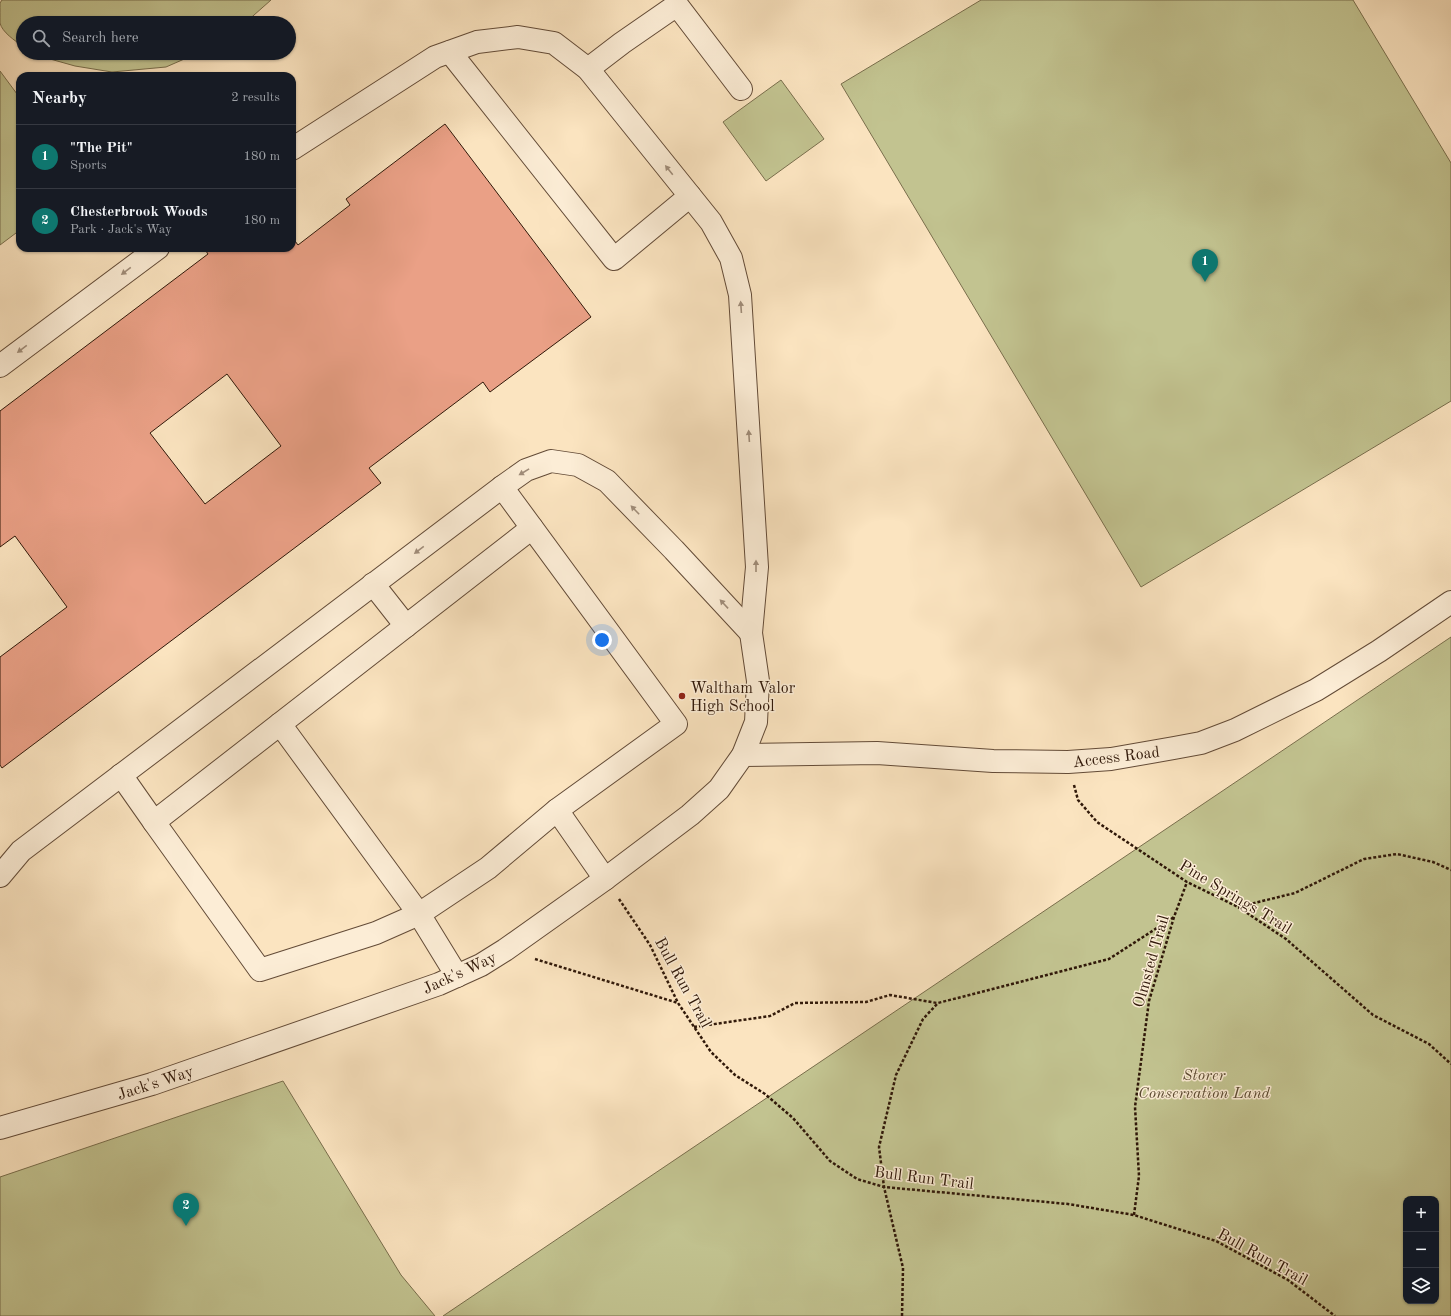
<!DOCTYPE html>
<html lang="en">
<head>
<meta charset="utf-8">
<style>
	:root { --surface:#171b24; --page:#242831; --text:#f1f3f6; --muted:#9ea1a6; --line:#363941; --accent:#0f766e }
	body { margin:0; font-family:"Old Standard TT",serif; background:var(--page); color:var(--text) }
	.controls { position:absolute; right:12px; bottom:12px; display:grid; overflow:hidden; border-radius:8px; box-shadow:0 1px 3px #0004 }
	.controls button { width:36px; height:36px; display:grid; place-items:center; padding:0; border:0; border-bottom:1px solid var(--line); background:var(--surface); color:var(--text); font:20px sans-serif }
	.you { position:absolute; left:602px; top:640px; width:14px; height:14px; margin:-10px; border:3px solid #fff; border-radius:50%; background:#1a73e8; box-shadow:0 0 0 6px #1a73e833 }
	.badge { display:grid; place-items:center; width:26px; height:26px; border-radius:50%; background:var(--accent); color:#fff; font-size:13px; font-weight:700 }
	.pin { position:absolute; translate:-50% -33px; filter:drop-shadow(0 1px 2px #0008) }
	.pin::after { content:''; position:absolute; top:21px; width:14px; height:12px; background:inherit; clip-path:polygon(0 0,100% 0,50% 100%) }
	.list { margin:0; padding:0; list-style:none }
	h2 { display:flex; justify-content:space-between; align-items:center; height:52px; margin:0; padding:0 16px; font-size:17px }
	h2 small { font-size:13px; font-weight:400; color:var(--muted) }
	.list li { display:grid; grid-template-columns:26px 1fr auto; gap:12px; align-items:center; box-sizing:border-box; height:64px; padding:0 16px; border-top:1px solid var(--line) }
	.list b { display:block; font-size:15px; white-space:nowrap }
	.list p { margin:0; font-size:13px; white-space:nowrap; color:var(--muted) }
	.list em { font-size:13px; font-style:normal; color:var(--muted) }
	.icon { flex:none; width:22px; height:22px; fill:none; stroke:currentColor; stroke-width:2; stroke-linecap:round; stroke-linejoin:round }
	.map { position:relative; flex:none; width:1451px; height:1316px; overflow:hidden }
	.search { position:absolute; background:var(--surface); box-shadow:0 1px 3px #0004; left:16px; top:16px; width:280px; height:44px; display:flex; align-items:center; gap:10px; box-sizing:border-box; padding:0 14px; border-radius:22px; color:var(--muted); font-size:15px }
	.panel { position:absolute; background:var(--surface); box-shadow:0 1px 3px #0004; left:16px; top:72px; width:280px; height:180px; border-radius:12px }
	.map>svg:first-child { display:block }
</style>
</head>
<body>
<div class="map">
<svg width="1451" height="1316" viewBox="0 0 1451 1316">
	<rect width="100%" height="100%" fill="#fbe4c0"/>
	<filter id="stains"><feTurbulence type="fractalNoise" baseFrequency=".005" numOctaves="4"/><feColorMatrix values="0 0 0 0 .2 0 0 0 0 .09 0 0 0 0 .02 0 0 0 .5 -.17"/></filter>
	<radialGradient id="worn" r=".72"><stop offset=".6" stop-color="#630" stop-opacity="0"/><stop offset="1" stop-color="#630" stop-opacity=".3"/></radialGradient>
	<g fill="#c2c390" stroke="#796e4c" fill-rule="evenodd">
		<path d="M 2,0 L 271,0 L 245,23 L 23,23 L 23,46 C 15,41 2,32 0,23 C 0,16 0,9 0,3 Z"/>
		<polygon points="981,0 1353,0 1451,163 1451,401 1141,587 841,84"/>
		<polygon points="36,53 198,53 166,67 112,72 75,66 43,57"/>
		<polygon points="0,71 20,98 20,230 0,245"/>
		<polygon points="781,80 824,139 766,181 723,122"/>
		<path d="M 1451,637 L 1451,1316 L 443,1316 ZM 1406,1199 L 1436,1199 L 1436,1301 L 1406,1301 Z"/>
		<polygon points="283,1081 401,1275 435,1316 0,1316 0,1177"/>
	</g>
	<path fill="#eaa086" stroke="#301809" fill-rule="evenodd" d="M 445,124 L 591,317 L 490,392 L 483,382 L 369,468 L 381,483 L 2,768 L 0,765 L 0,657 L 67,607 L 15,536 L 0,547 L 0,411 L 208,254 L 204,248 L 292,248 L 292,237 L 298,245 L 350,205 L 346,199 ZM 227,374 L 281,446 L 205,504 L 150,433 Z"/>
	<g fill="none" stroke-linecap="round" stroke-linejoin="round">
		<defs>
			<g id="minor">
				<polyline points="450,52 614,259 690,196"/>
				<polyline points="588,69 622,43 677,5 741,89"/>
				<polyline points="0,366 158,248"/>
				<polyline points="373,584 406,626"/>
				<polyline points="280,724 532,528"/>
				<polyline points="743,755 877,753 993,761 1068,762 1111,759 1174,748 1201,743 1235,730 1316,690 1379,651 1451,602"/>
				<polyline points="121,775 154,822 280,724 419,914 457,976"/>
				<polyline points="557,810 605,879"/>
				<polyline points="154,822 260,970 376,933 419,914 488,868 557,810 676,724 502,487"/>
				<polyline points="0,876 21,851 502,487 526,470 551,461 578,465 607,481 674,550 751,633"/>
				<polyline points="0,1128 152,1084 439,984 481,965 505,950 605,879 690,815 719,789 743,755 756,722 758,681 751,633 757,567 740,295 731,258 711,222 588,69 554,43 518,37 477,42 435,57 292,149"/>
			</g>
		</defs>
		<use href="#minor" stroke="#634b37" stroke-width="24"/>
		<g stroke="#301809" stroke-width="2.5" stroke-dasharray="3 2" stroke-linecap="butt">
			<polyline points="1074,785 1078,800 1097,822 1187,882 1238,907 1286,939 1373,1015 1429,1044 1451,1064"/>
			<polyline points="619,899 650,945 678,1003 711,1052 735,1075 765,1094 793,1118 830,1161 857,1179 884,1187 1068,1204 1134,1215 1216,1241 1288,1280 1335,1316"/>
			<polyline points="1238,907 1295,893 1364,859 1397,854 1433,862 1451,870"/>
			<polyline points="535,959 678,1003"/>
			<polyline points="694,1027 770,1016 795,1003 866,1002 890,995 937,1003"/>
			<polyline points="1134,1215 1139,1176 1135,1107 1149,1001 1174,917 1187,882"/>
			<polyline points="902,1316 903,1268 884,1187 879,1147 896,1075 923,1019 938,1003 1109,959 1174,917"/>
		</g>
		<use href="#minor" stroke="#fcedd6" stroke-width="22"/>
	</g>
	<defs><path id="oneway-solid" d="M-6-.8H1V-3.2L6.5 0L1 3.2V.8H-6Z"/></defs>
	<g fill="#a08d7a">
		<use href="#oneway-solid" transform="translate(669 170) rotate(-129)"/>
		<use href="#oneway-solid" transform="translate(126 271) rotate(143)"/>
		<use href="#oneway-solid" transform="translate(741 307) rotate(-94)"/>
		<use href="#oneway-solid" transform="translate(22 349) rotate(143)"/>
		<use href="#oneway-solid" transform="translate(749 436) rotate(-94)"/>
		<use href="#oneway-solid" transform="translate(524 472) rotate(149)"/>
		<use href="#oneway-solid" transform="translate(635 510) rotate(-134)"/>
		<use href="#oneway-solid" transform="translate(419 550) rotate(143)"/>
		<use href="#oneway-solid" transform="translate(756 566) rotate(-90)"/>
		<use href="#oneway-solid" transform="translate(724 604) rotate(-133)"/>
	</g>
	<circle fill="#8f2418" stroke="#fcedd6" stroke-width="1.5" cx="682" cy="696" r="4"/>
	<g text-anchor="middle" stroke-width="3" stroke-linejoin="round" paint-order="stroke">
		<g font-size="16" fill="#301809" stroke="#fcedd6" text-anchor="start">
			<text x="690" y="693">Waltham Valor<tspan x="690" dy="18">High School</tspan></text>
		</g>
		<g font-size="16" fill="#301809" stroke="#fcedd6">
			<text transform="translate(1116 756) rotate(-7)" y="6">Access Road</text>
			<text transform="translate(1236 896) rotate(31)" y="6">Pine Springs Trail</text>
			<text transform="translate(1150 961) rotate(-74)" y="6">Olmsted Trail</text>
			<text transform="translate(459 972) rotate(-25)" y="6">Jack's Way</text>
			<text transform="translate(684 982) rotate(61)" y="6">Bull Run Trail</text>
			<text transform="translate(155 1082) rotate(-18)" y="6">Jack's Way</text>
			<text transform="translate(924 1177) rotate(7)" y="6">Bull Run Trail</text>
			<text transform="translate(1263 1256) rotate(29)" y="6">Bull Run Trail</text>
		</g>
		<g font-size="16" font-style="italic" fill="#5c4b32" stroke="#fcedd6">
			<text x="1204" y="1080">Storer<tspan x="1204" dy="18">Conservation Land</tspan></text>
		</g>
	</g>
	<rect width="100%" height="100%" filter="url(#stains)"/>
	<rect width="100%" height="100%" fill="url(#worn)"/>
</svg>
<div class="controls">
<button>+</button>
<button>−</button>
<button><svg class="icon" aria-label="layers" viewBox="0 0 24 24"><path d="M12 4l9 5-9 5-9-5zM3 14l9 5 9-5"/></svg></button>
</div>
<div class="you"></div>
<div class="pin badge" style="left:1205px;top:282px">1</div>
<div class="pin badge" style="left:186px;top:1226px">2</div>
<div class="search"><svg class="icon" aria-label="search" viewBox="0 0 24 24"><circle cx="10" cy="10" r="6"/><path d="M15 15l6 6"/></svg>Search here</div>
<section class="panel">
<h2>Nearby<small>2 results</small></h2>
<ul class="list">
<li><span class="badge">1</span><div><b>&quot;The Pit&quot;</b><p>Sports</p></div><em>180 m</em></li>
<li><span class="badge">2</span><div><b>Chesterbrook Woods</b><p>Park · Jack's Way</p></div><em>180 m</em></li>
</ul>
</section>
</div>
</body>
</html>
